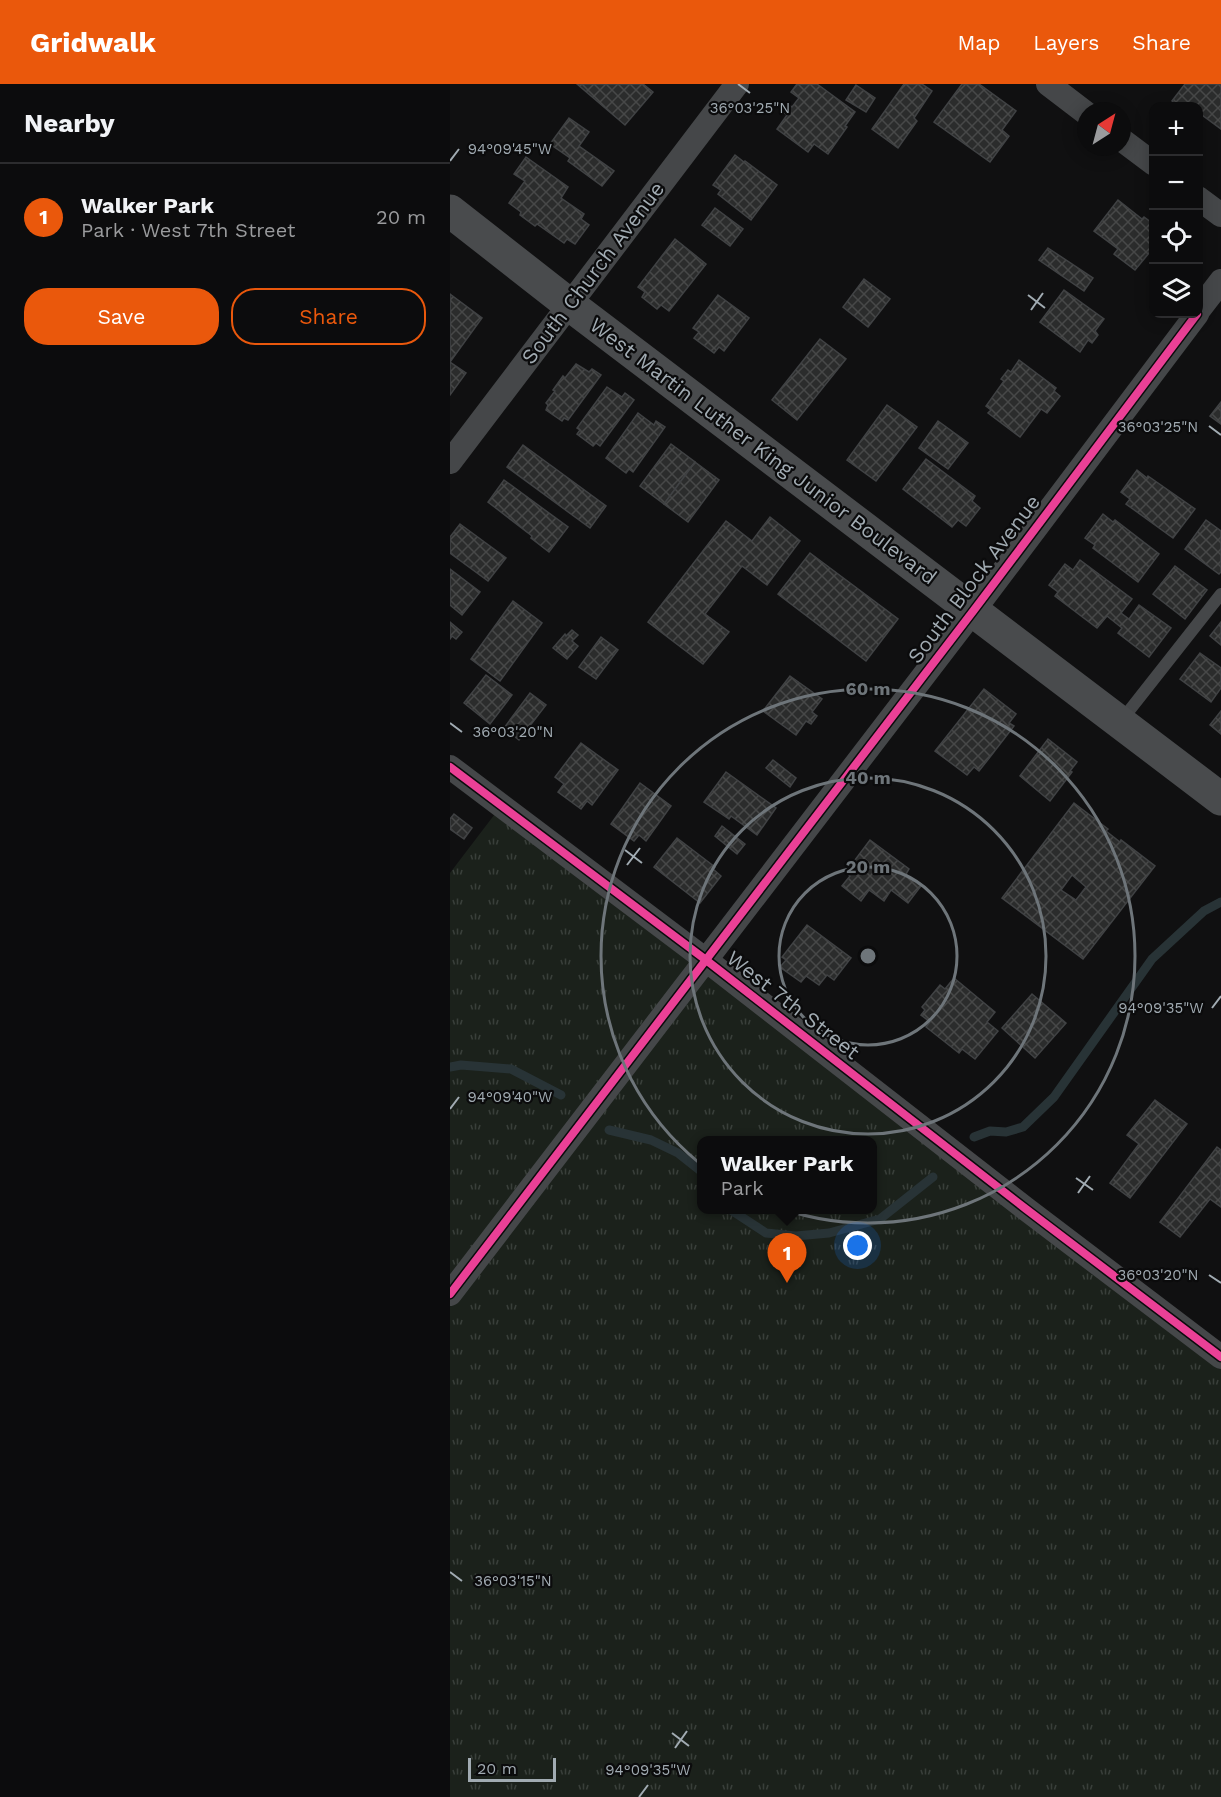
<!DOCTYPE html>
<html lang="en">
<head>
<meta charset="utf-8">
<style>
	:root { --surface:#0c0c0d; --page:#1a1a1b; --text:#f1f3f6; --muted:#9a9b9d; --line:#2c2c2e; --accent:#ea580c }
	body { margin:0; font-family:"Work Sans",sans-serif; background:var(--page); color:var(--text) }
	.controls { position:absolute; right:18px; top:18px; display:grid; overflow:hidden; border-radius:12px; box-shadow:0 3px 15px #0003 }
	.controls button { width:54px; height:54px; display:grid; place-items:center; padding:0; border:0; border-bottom:2px solid var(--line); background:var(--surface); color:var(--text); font:30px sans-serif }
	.compass { position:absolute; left:627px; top:18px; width:54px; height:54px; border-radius:50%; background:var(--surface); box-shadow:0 3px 15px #0003; rotate:36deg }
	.scale { position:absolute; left:18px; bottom:15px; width:88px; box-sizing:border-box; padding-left:6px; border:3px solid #a1abb2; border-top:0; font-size:16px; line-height:21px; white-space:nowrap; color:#a1abb2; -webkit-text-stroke:4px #0b0b0c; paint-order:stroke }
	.you { position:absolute; left:408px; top:1162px; width:21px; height:21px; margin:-15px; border:4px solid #fff; border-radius:50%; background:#1a73e8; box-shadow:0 0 0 9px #1a73e833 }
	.badge { display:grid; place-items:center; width:39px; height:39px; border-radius:50%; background:var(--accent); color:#fff; font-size:20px; font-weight:700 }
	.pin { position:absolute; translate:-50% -50px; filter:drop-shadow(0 2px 3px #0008) }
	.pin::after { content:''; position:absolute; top:32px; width:21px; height:18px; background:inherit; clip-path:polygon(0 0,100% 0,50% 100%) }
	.popup { position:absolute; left:247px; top:1052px; width:180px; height:78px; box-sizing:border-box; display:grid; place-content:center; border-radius:12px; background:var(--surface); filter:drop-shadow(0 2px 4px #0005); font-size:20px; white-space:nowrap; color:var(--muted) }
	.popup b { font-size:22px; color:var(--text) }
	.popup::after { content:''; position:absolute; left:50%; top:100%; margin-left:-12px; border:12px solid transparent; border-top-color:var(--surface) }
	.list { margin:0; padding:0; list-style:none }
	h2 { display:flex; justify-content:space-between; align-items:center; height:78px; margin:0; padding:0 24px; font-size:26px }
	h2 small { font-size:20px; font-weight:400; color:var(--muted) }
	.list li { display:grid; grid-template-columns:39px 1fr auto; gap:18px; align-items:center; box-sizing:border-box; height:108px; padding:0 24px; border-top:2px solid var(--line) }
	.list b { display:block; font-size:22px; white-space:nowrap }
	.list p { margin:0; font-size:20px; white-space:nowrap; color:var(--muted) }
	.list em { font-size:20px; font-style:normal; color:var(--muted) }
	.actions { display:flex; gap:12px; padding:18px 24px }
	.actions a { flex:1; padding:14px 0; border:2px solid var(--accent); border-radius:24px; text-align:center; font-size:21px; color:var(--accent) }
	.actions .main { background:var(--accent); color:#fff }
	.icon { flex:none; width:33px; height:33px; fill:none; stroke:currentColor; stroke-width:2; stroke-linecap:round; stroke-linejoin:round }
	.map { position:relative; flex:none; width:771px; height:1713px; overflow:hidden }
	header { display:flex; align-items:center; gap:36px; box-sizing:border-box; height:84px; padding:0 30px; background:var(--accent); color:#fff }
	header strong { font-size:28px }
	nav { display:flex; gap:33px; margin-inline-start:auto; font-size:21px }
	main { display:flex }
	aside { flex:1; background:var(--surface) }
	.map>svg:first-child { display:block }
</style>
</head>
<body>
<header>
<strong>Gridwalk</strong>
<nav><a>Map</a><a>Layers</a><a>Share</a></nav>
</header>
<main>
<aside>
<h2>Nearby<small></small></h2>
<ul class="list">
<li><span class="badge">1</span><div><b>Walker Park</b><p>Park · West 7th Street</p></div><em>20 m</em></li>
</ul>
<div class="actions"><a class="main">Save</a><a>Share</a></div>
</aside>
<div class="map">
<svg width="771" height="1713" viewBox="0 0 771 1713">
	<defs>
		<pattern id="grass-tufts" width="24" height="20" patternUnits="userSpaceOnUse" patternTransform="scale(1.5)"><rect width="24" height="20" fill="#1b211b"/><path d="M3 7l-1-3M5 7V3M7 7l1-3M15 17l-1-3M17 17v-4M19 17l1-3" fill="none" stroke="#393f3a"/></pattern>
		<pattern id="building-cross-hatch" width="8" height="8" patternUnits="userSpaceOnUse" patternTransform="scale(1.5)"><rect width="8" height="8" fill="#2b2c2c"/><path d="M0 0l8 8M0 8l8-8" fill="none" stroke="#474848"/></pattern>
	</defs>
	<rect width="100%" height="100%" fill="#101011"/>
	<path fill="url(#grass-tufts)" fill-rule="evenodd" d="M 51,722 L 771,1273 L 771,1713 L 0,1713 L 0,789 ZM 252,1056 L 422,1056 L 422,1126 L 252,1126 Z"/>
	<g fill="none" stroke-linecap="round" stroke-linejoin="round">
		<g stroke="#283336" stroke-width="9">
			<polyline points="0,983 11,981 61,985 111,1011"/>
			<polyline points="159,1046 201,1056 228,1069 252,1088"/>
			<polyline points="524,1053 540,1047 556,1048 573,1043 604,1013 702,875 754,827 771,818"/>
			<polyline points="281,1126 316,1149 346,1152 379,1149 430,1135 483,1093"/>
		</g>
	</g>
	<g fill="url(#building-cross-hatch)" stroke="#404244" stroke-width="1.5" fill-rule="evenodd">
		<polygon points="127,0 193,0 203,8 175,41"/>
		<polygon points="347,0 367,0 405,28 395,42 397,43 378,70 364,60 358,68 327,45 337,31 332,27 337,19 342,23 349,14 341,8"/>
		<polygon points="454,0 472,0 482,7 464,34 467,37 448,64 422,45"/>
		<polygon points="512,0 529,0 566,27 552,46 559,52 540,78 484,38"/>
		<polygon points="735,0 771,0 771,45 748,28 748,22 728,22 722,17"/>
		<polygon points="406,1 425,14 416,28 396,16"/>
		<polygon points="119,34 139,48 129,62 164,87 152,102 118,77 120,74 100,60"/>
		<polygon points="285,71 294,78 295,77 327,101 301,136 268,110 271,106 263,101"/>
		<polygon points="76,73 118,103 111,114 134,130 131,135 139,141 125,160 117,155 114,159 87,140 85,142 70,131 71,128 59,119 75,97 64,90"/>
		<polygon points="668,116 692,135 694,133 702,139 700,142 704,144 704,163 685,186 664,170 668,165 644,147"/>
		<polygon points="265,124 293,145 280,162 252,141"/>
		<polygon points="225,155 256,180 219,227 211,221 207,225 192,213 195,208 188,203"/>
		<polygon points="598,164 643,194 634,207 589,176"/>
		<polygon points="414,195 440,215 418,243 393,223"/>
		<polygon points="614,206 654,235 645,247 648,251 642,259 638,256 630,268 590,238"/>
		<polygon points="0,210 32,234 0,278 16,289 0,311"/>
		<polygon points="268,211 299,234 274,267 269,263 264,269 244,254 249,248 243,244"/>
		<polygon points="370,255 396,275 347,336 322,316"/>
		<polygon points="569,276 606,304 604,307 610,312 597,329 591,325 570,353 538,329 541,326 536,322 554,297 551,295 558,286 561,288"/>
		<polygon points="126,280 139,288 142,285 151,291 118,336 114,334 112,337 96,326 98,321 96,319 105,307 103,306 113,292 115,294"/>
		<polygon points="157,303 172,313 175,309 184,316 150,362 146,359 143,362 127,350 130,346 127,344"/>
		<polygon points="771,318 771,340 760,332"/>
		<polygon points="437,321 467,343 426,397 397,376"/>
		<polygon points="188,329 204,341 206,337 215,343 183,388 179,385 176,389 156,374"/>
		<polygon points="488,337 518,359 498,385 469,364"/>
		<polygon points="221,360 245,378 214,420 190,402"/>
		<polygon points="73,361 156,422 140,444 57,383"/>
		<polygon points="476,375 525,412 522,417 530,424 516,442 508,436 502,443 453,405"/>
		<polygon points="245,378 269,396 238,438 214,420"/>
		<polygon points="687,386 697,394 698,392 745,425 723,454 676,420 680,415 671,408"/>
		<polygon points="54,396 118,443 99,468 81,454 82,452 38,418"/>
		<polygon points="653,430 663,438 665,436 709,470 688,498 643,464 645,461 635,454"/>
		<polygon points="320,433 350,457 317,501 292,482 255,530 279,548 253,580 198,538 276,437 302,457"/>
		<polygon points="756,436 771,447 771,488 769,490 735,465"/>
		<polygon points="10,440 56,474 38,497 0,469 0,453"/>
		<polygon points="360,469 448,535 416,577 328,510"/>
		<polygon points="630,476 682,515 671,529 679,535 689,521 721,544 699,573 668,549 672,544 657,532 647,544 605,512 608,508 599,501 615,480 623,486"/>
		<polygon points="725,482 757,506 735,535 703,510"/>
		<polygon points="0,485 30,508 12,531 0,521"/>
		<polygon points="63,517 92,539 50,597 21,575"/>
		<polygon points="0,538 12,548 6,555 2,552 0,555"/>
		<polygon points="771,538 771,561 760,552"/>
		<polygon points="122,546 128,551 122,557 128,562 117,575 103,564 115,550 116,552"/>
		<polygon points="151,553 168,566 146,595 129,583"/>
		<polygon points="750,569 771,584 771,604 761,618 730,595"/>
		<polygon points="36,591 62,611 40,640 14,619"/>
		<polygon points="340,592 372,615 362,628 367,632 361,640 356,637 346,651 313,627"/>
		<polygon points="534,605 566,630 559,639 564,642 540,673 529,687 524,683 517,691 485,667"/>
		<polygon points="80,609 96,621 69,656 54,644"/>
		<polygon points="771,627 771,650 760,641"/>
		<polygon points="598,655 627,678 620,687 622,688 600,717 570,692"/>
		<polygon points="131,659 168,686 142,721 137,717 131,725 108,708 114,700 105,693"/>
		<polygon points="323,676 346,694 340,703 316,684"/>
		<polygon points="276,688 326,724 307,751 281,732 279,735 254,718"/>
		<polygon points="190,699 221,722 196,757 189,751 184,757 161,740"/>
		<path d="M 624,719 L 658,745 L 656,747 L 670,758 L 671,756 L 705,782 L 633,875 L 552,814 ZM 622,791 L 636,803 L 626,816 L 611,806 Z"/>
		<polygon points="4,730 22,744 14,755 0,745 0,735"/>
		<polygon points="272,742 295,760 287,770 265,752"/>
		<polygon points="227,754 265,783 263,785 271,792 250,819 204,783"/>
		<polygon points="420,756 459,785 456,790 471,802 458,819 441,806 434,817 419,806 411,817 392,802 400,792 396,788"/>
		<polygon points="357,841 401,874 384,896 377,891 369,901 356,892 351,898 330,883 336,876 332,873"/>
		<polygon points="504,894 545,928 537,938 548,947 525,975 512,965 509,969 476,943 480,938 471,931 475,926 472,923 490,901 495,905"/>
		<polygon points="582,910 616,939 585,974 552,944"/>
		<polygon points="705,1016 737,1040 680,1114 660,1099 689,1060 677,1051"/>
		<polygon points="767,1063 771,1066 771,1123 760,1115 730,1153 710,1138"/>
	</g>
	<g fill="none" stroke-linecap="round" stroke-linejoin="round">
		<polyline stroke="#454749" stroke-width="12" points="671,637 771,510"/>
		<g stroke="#454749" stroke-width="24">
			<polyline points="598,0 636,29"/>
			<polyline points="672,56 704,80"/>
			<polyline points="748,114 771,131"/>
			<polyline points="748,227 771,197"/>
			<polyline points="0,378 287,0"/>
			<polyline points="0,683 256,876 576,1125 771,1273"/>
			<polyline points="0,1210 524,526 747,230"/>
		</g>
		<polyline stroke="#494b4d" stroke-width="33" points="0,127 120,221 771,715"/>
		<defs>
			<g id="cycleway">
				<polyline points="0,683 256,876 576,1125 771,1273"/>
				<polyline points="0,1210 524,526 747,230"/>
			</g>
		</defs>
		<use href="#cycleway" stroke="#0b0b0c" stroke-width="11"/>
		<use href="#cycleway" stroke="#ea4096" stroke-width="8"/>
	</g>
	<path fill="none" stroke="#a1abb2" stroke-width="2" d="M 288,0 L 300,9M 0,77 L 9,65M 578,211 L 595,224M 581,226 L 593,209M 759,342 L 771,351M 0,639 L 12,648M 175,766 L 192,779M 177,781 L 190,764M 762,924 L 771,912M 0,1025 L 9,1013M 626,1094 L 643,1106M 628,1109 L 640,1092M 759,1191 L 771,1199M 0,1488 L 12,1497M 222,1649 L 239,1662M 225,1664 L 237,1647M 189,1713 L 198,1701"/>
	<g fill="none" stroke="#6e757a" stroke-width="3">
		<circle cx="418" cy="872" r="89"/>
		<circle cx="418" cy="872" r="178"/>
		<circle cx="418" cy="872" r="267"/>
	</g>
	<g text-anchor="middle" stroke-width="4.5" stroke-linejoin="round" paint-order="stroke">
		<g font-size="21" fill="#a1abb2" stroke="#0b0b0c">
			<text transform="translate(143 189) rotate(-53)" y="7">South Church Avenue</text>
			<text transform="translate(313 367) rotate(37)" y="7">West Martin Luther King Junior Boulevard</text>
			<text transform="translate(524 495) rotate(-53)" y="7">South Block Avenue</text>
			<text transform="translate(343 921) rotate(38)" y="7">West 7th Street</text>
		</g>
	</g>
	<g font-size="15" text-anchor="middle" fill="#a1abb2" stroke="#0b0b0c" stroke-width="4.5" stroke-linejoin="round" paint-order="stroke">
		<text x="300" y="29">36°03'25"N</text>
		<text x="60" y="70">94°09'45"W</text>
		<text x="708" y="348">36°03'25"N</text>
		<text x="63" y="653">36°03'20"N</text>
		<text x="711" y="929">94°09'35"W</text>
		<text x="60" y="1018">94°09'40"W</text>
		<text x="708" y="1196">36°03'20"N</text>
		<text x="63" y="1502">36°03'15"N</text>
		<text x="198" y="1691">94°09'35"W</text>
	</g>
	<circle cx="418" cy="872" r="9" fill="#6e757a" stroke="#0b0b0c" stroke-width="3"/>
	<g font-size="18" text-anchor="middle" font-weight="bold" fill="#6e757a" stroke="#0b0b0c" stroke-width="4.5" stroke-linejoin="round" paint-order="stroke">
		<text x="418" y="611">60 m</text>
		<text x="418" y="700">40 m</text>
		<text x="418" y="789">20 m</text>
	</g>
</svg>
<div class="controls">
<button>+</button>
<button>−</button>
<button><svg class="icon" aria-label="locate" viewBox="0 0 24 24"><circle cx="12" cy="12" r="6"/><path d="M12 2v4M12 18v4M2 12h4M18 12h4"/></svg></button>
<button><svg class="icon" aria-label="layers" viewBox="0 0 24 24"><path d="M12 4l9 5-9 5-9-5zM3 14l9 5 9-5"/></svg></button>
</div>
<svg class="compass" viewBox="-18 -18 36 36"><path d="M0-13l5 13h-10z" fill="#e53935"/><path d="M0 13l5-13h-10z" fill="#9a9b9d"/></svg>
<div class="scale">20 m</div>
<div class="you"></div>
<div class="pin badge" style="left:337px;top:1199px">1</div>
<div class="popup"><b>Walker Park</b>Park</div>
</div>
</main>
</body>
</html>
